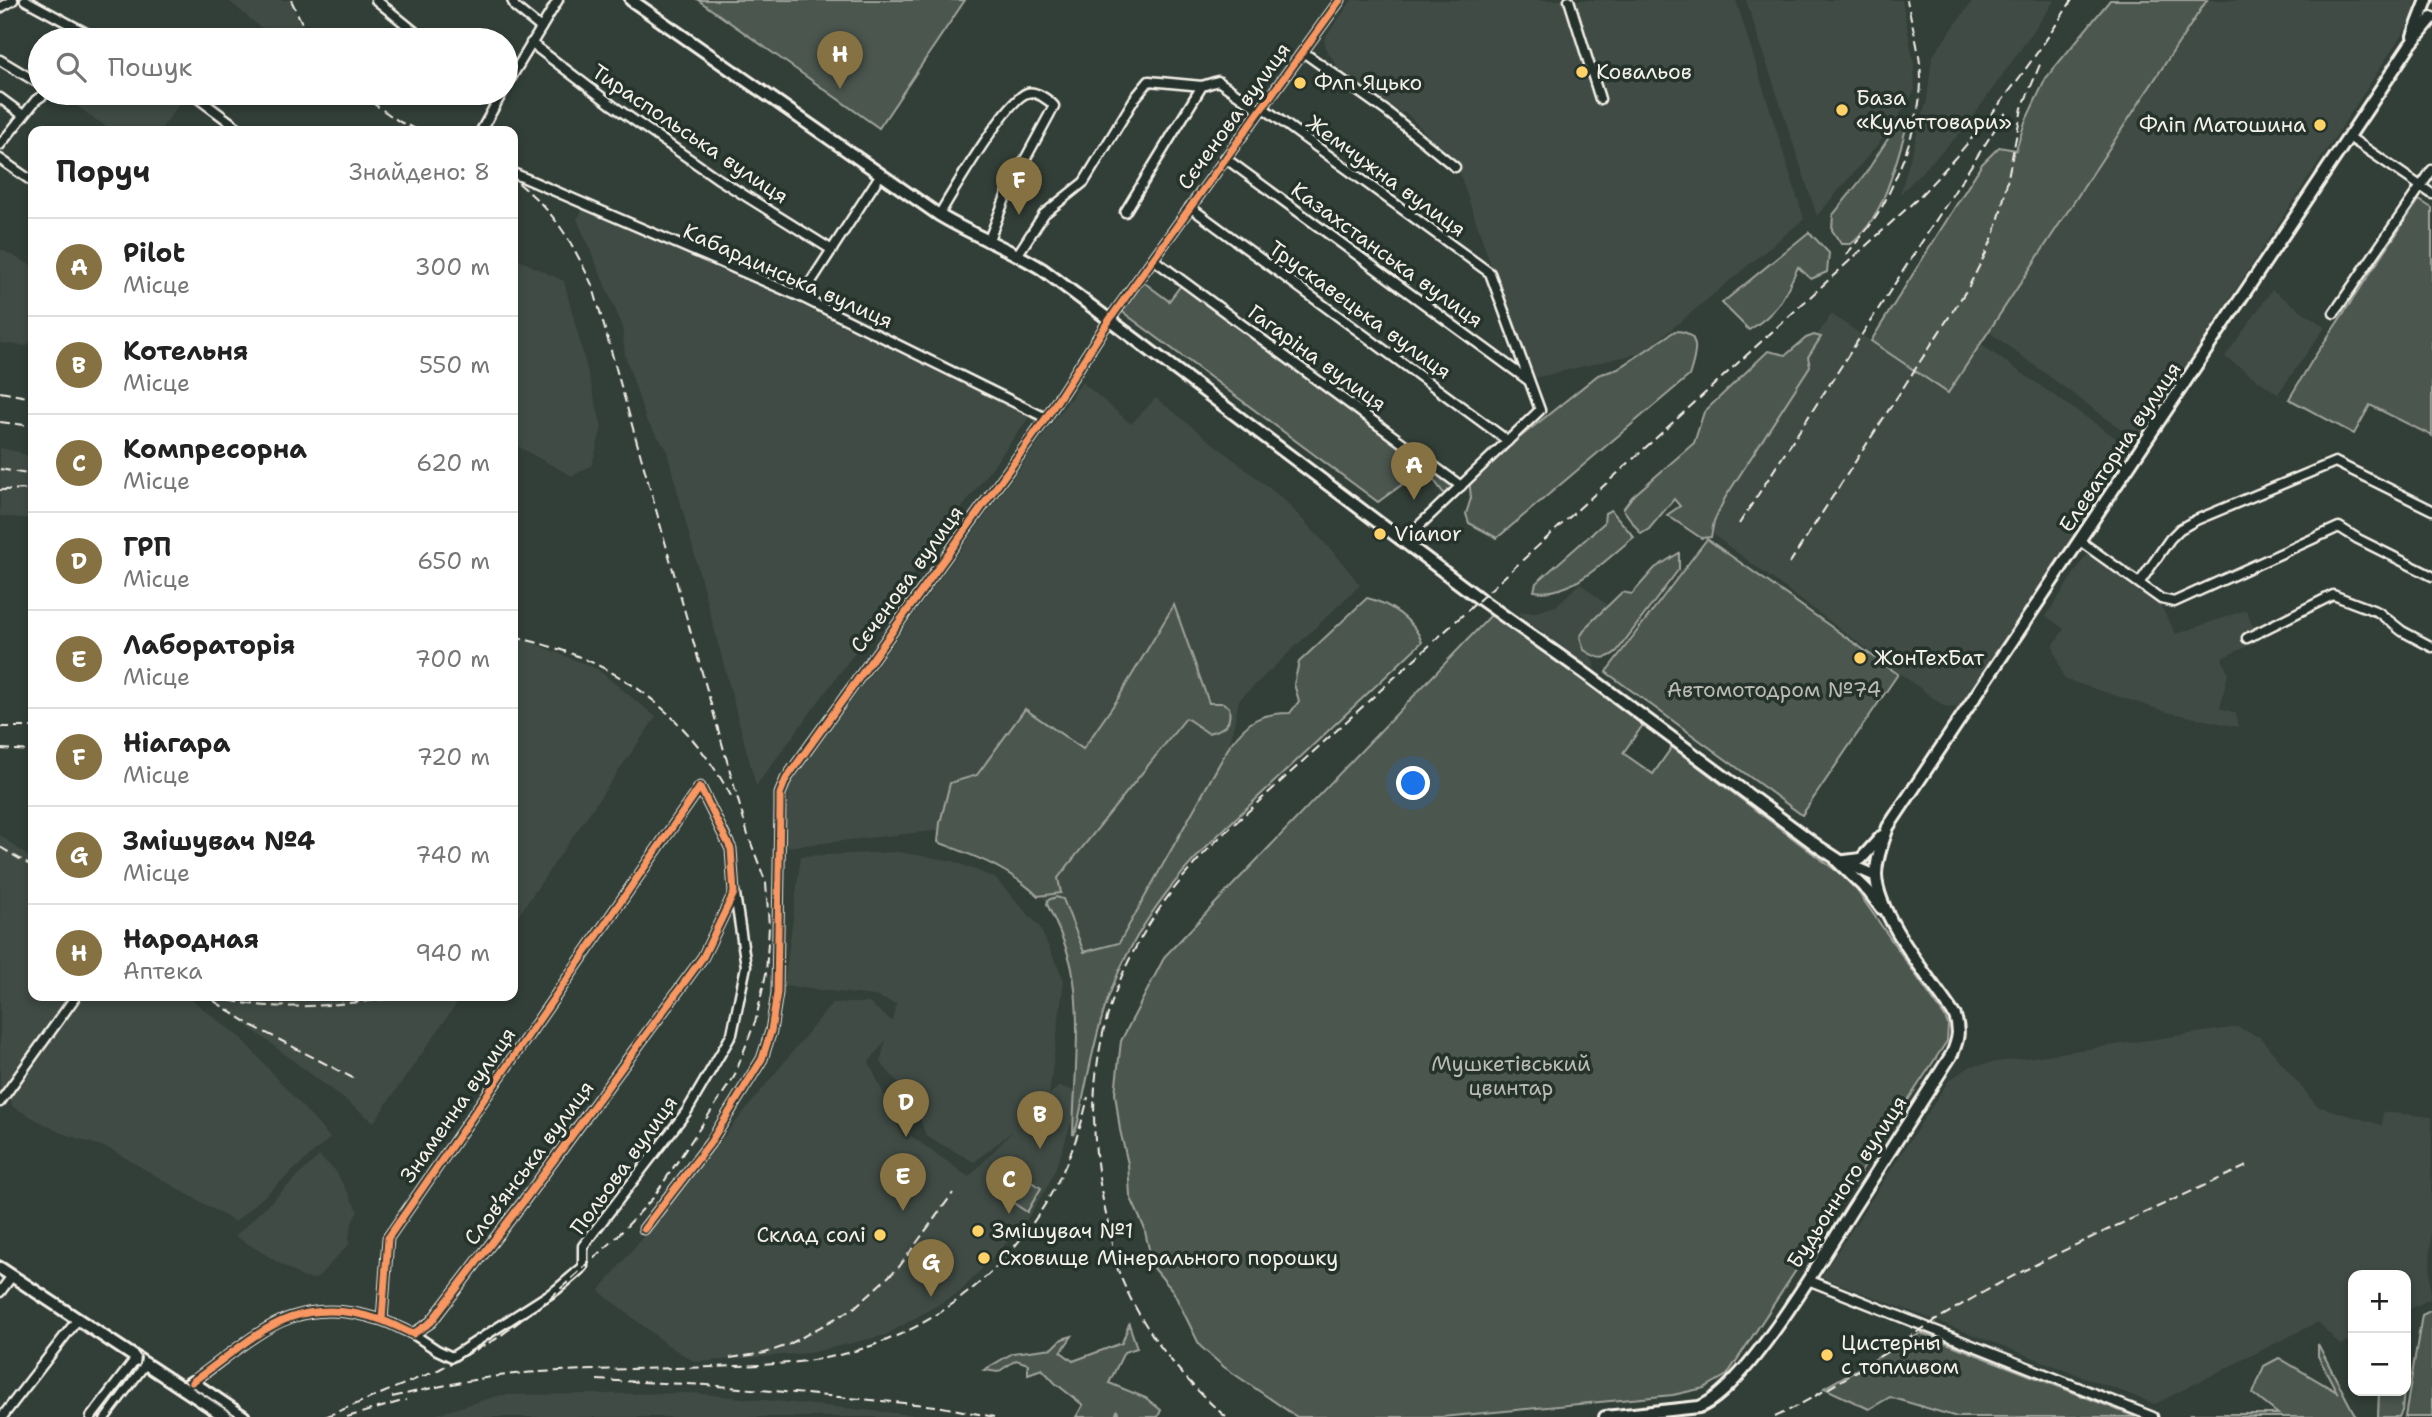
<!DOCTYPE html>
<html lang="uk">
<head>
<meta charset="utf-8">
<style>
	:root { --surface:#fff; --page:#f2f2f2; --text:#222; --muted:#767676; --line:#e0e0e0; --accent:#857141 }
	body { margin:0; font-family:"Shantell Sans",sans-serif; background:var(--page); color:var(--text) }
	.controls { position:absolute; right:21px; bottom:21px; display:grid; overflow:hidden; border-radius:14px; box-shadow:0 4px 10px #0003 }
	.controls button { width:63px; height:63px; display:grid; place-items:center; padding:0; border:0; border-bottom:2px solid var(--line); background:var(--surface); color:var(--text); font:35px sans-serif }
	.you { position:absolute; left:1414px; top:784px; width:24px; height:24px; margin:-18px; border:5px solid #fff; border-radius:50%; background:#1a73e8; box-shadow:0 0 0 10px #1a73e833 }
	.badge { display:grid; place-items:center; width:46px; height:46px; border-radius:50%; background:var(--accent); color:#fff; font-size:23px; font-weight:700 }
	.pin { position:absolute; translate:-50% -58px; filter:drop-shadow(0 2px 4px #0008) }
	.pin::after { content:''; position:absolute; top:37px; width:24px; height:21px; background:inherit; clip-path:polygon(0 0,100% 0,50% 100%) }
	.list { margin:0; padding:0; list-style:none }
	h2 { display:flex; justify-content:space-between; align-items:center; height:91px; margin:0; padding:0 28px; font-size:30px }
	h2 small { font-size:23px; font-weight:400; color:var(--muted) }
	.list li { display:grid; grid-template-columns:46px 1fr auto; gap:21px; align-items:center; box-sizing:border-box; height:98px; padding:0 28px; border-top:2px solid var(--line) }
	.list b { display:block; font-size:26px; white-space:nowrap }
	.list p { margin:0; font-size:23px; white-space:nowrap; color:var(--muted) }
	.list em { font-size:23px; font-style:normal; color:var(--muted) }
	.icon { flex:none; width:38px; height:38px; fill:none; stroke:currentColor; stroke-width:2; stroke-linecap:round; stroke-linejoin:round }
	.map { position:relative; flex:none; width:2432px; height:1417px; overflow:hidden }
	.search { position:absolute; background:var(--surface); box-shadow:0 4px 10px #0003; left:28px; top:28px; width:490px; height:77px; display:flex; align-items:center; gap:18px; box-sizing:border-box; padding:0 24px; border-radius:38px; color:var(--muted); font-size:26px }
	.panel { position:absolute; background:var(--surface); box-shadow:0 4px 10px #0003; left:28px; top:126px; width:490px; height:875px; border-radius:14px }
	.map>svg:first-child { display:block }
</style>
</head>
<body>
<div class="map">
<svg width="2432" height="1417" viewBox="0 0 2432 1417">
	<rect width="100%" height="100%" fill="#323e38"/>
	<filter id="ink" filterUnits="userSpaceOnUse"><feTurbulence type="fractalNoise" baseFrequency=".0143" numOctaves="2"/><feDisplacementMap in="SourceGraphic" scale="14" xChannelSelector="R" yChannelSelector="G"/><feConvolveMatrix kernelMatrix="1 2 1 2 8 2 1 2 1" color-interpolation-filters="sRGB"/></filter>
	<g filter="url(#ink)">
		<g fill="#404b44" fill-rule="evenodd">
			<polygon points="228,0 290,0 308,40 286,40 261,28"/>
			<polygon points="1352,0 1736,0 1804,219 1644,352 1530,379 1454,157 1441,148 1405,112 1401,113 1336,67 1337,65 1327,51 1324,39"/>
			<polygon points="1746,0 1902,0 1914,64 1915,90 1890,130 1817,216"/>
			<polygon points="1973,0 2055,0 1966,127 1900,194 1927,100 1932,57"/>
			<polygon points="2207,0 2415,0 2414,16 2137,441 1989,332"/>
			<polygon points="63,93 183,93 186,94 160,131 112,131 61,95"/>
			<polygon points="586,205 795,302 1030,416 756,786 666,448 646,420 625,355 622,325 577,219"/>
			<polygon points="0,249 33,266 33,339 26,346 0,343"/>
			<polygon points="513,257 564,281 602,427 592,465 572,476 513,444"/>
			<polygon points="2272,290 2325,327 2278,394 2225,357"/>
			<polygon points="1831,314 1947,393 1980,344 2136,452 1965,702 1957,708 1944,706 1716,537 1709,526 1706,512"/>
			<polygon points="1082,382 1131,424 1156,398 1283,499 1337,556 1360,585 1239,700 1230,745 1114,949 1072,964 1048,902 1011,866 942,830 786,847 789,785 858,692"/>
			<polygon points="0,448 19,452 33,459 33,519 0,516"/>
			<polygon points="2091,553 2155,596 2176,634 2246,610 2259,641 2222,658 2228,673 2220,708 2236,713 2238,727 2167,712 2064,679 2053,646 2064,629 2046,616 2085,557"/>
			<polygon points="1580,583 1607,605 1597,620 1590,651 1595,668 1589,666 1523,618 1519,612 1536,612 1556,606"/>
			<polygon points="513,635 597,669 656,717 513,923"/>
			<polygon points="0,835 33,860 33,996 74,996 0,1096"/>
			<path d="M 898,852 L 953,861 L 995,878 L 1039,926 L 1064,980 L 1049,1095 L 1059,1086 L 1081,1093 L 1061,1154 L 1049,1184 L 1023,1225 L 960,1292 L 886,1335 L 809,1353 L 695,1362 L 666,1344 L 599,1291 L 832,1003 L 869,1003 L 892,1021 L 896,1004 L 875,996 L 784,986 L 801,856 ZM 886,1040 L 880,1062 L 914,1101 L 926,1136 L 974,1162 L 1014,1130 L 969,1177 L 911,1136 L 908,1140 L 903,1137 L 869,1062 Z"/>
			<polygon points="83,996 187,996 243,1040 330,1138 235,1222 110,1149 61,1133 13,1107 9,1097"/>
			<polygon points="208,996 462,996 374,1122"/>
			<polygon points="2237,1027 2260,1037 2317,1106 2382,1125 2383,1112 2432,1117 2430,1299 2406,1311 2406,1275 2353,1275 2353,1338 2340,1345 2318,1322 2155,1404 1821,1277 1949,1080 1971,1066"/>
			<polygon points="319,1156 335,1170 358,1211 353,1220 348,1241 350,1243 316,1279 304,1278 235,1236"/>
			<polygon points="692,1393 935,1417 427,1417 501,1395"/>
		</g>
		<g fill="#4c564f" stroke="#a0a49c" stroke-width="2">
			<polygon points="698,0 965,0 879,128"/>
			<polygon points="2110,0 2207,0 1948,393 1871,341 1982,164 1999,147 2016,150 2025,122 2046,78"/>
			<path d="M 1900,120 L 1905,123 L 1906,129 C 1895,166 1883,219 1851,244 L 1841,244 L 1832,230 L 1833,215 L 1864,176 Z"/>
			<polygon points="2419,200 2432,208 2432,436 2370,405 2354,434 2289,399 2313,359"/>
			<path d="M 1809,232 L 1829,253 L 1827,272 L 1811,279 L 1798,267 C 1783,299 1779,311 1749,330 L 1722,303 Z"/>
			<polygon points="1142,281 1169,301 1182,284 1454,484 1453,487 1445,495 1433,479 1419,489 1414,482 1410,485 1407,481 1378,502 1120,310"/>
			<path d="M 1675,331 C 1704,331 1695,358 1689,376 L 1497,538 L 1469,523 L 1466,514 L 1471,498 L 1469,478 L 1598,375 L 1618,369 Z"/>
			<polygon points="1814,335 1821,337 1808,357 1810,366 1725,498 1714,521 1711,537 1701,538 1667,515 1680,506 1674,499 1649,529 1641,534 1623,509 1632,497 1694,443 1704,412 1768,351 1786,355 1806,338"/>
			<path d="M 1611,510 L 1634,537 C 1607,558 1572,598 1534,591 L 1536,583 L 1604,523 L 1605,513 Z"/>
			<polygon points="1707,539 1898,674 1802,815 1606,672"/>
			<path d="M 1679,553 L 1679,569 L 1617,651 C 1605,662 1596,658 1584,650 L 1580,637 L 1588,625 L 1622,592 L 1632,594 L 1655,568 Z"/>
			<path d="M 1367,598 C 1389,603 1414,620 1422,642 L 1216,837 C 1163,889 1121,949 1101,1021 C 1091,1055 1085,1091 1077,1126 L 1073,1135 C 1074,1083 1082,1019 1072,969 C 1067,946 1057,925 1047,904 L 1048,900 L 1056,897 L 1063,899 L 1084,952 L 1119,943 L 1230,745 C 1248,721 1259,713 1290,713 L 1299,701 L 1294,684 L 1299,662 Z"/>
			<path d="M 1174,605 L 1209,703 L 1223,703 L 1229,707 C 1232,725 1224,729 1208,733 L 1186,718 L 1058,878 L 1061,893 L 1038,896 C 1007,867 976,857 938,842 L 940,823 L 950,783 L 977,775 L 1025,709 L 1083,749 L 1117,700 Z"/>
			<polygon points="1494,612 1643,725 1623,753 1653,774 1672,747 1851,882 1945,1017 1948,1025 1947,1041 1727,1375 1704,1388 1673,1395 1442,1417 1297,1417 1224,1367 1200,1346 1173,1291 1153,1267 1144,1227 1130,1196 1128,1164 1120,1130 1115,1093 1121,1041 1165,956"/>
			<polygon points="1023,1177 1041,1188 1027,1212 1009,1200"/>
			<polygon points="2432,1310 2432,1417 2405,1417 2422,1315"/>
			<polygon points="1129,1324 1137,1348 1124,1352 1109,1383 1146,1398 1161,1410 1158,1417 1120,1417 1117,1411 1115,1417 1076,1417 1083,1405 1055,1383 1042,1369 1028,1374 1028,1364 1016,1360 998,1372 984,1370 1013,1353 1053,1348 1062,1339 1072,1336 1061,1352 1073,1361 1122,1343"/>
			<polygon points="1921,1333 2136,1417 1957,1417 1890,1397 1869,1409 1824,1388"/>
			<polygon points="2318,1344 2356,1417 2193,1417 2191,1414 2278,1414 2253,1394 2264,1366 2279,1358 2337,1392 2318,1356"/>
			<polygon points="2379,1391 2404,1391 2402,1411 2399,1417 2378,1417"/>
		</g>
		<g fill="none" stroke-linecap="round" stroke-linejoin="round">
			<defs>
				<g id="minor">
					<polyline points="25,0 99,40"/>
					<polyline points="376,0 425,40"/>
					<polyline points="512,0 515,7 541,28"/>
					<polyline points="1569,0 1600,99"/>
					<polyline points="0,8 13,0"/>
					<polyline points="531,43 612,105 717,178 832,250"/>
					<polyline points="1303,52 1386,111 1455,167"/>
					<polyline points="0,60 40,84"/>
					<polyline points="506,86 558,0"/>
					<polyline points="191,93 242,131"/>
					<polyline points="0,98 23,115"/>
					<polyline points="1262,107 1490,273 1540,410 1403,541"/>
					<polyline points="481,131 502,93"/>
					<polyline points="2349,137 2432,194"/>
					<polyline points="0,145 36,100 46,93"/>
					<polyline points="1225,158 1528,380"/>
					<polyline points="0,159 33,182"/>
					<polyline points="513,173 801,297 1046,418"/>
					<polyline points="1190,207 1508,441"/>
					<polyline points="1125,212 1202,86"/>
					<path d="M 939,215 C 952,193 1007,99 1027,93 C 1035,90 1049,100 1054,106 L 1008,191 L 988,242"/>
					<polyline points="1018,254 1044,214 1084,182 1135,98 1149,81 1202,86 1218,81 1260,110"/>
					<polyline points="1153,259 1461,486"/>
					<polyline points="801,297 881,174"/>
					<polyline points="2334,313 2432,170"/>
					<polyline points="2080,541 2161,599 2174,602 2339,527 2358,539 2432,576"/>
					<polyline points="2140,582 2170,539 2180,529 2196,520 2335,462 2432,510"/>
					<polyline points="2247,638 2333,595 2378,612 2402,631 2432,647"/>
					<polyline points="0,1102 76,996"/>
					<polyline points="644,1229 710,1143 762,1059 771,1031 777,993 780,807 780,794 786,779 1046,418 1110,319 1153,259 1340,0"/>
					<polyline points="1808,1280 2153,1417"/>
					<polyline points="0,1292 12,1276"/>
					<polyline points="413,1334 437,1350 452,1357 556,1290 583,1267 583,1246 687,1111 732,1034 746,966 735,894"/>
					<path d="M 192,1382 C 257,1336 292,1292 378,1319 C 390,1322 401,1329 413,1334 L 431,1322 L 523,1202 L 703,957 L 734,893 L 731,849 L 700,787 L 388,1238 L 382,1320"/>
					<polyline points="2,1417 78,1319"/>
					<polyline points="91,1417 137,1357"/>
					<polyline points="105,1417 146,1363"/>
				</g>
				<g id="major">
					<path d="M 631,0 L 939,215 C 972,235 1008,248 1042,269 L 1480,599 L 1583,672 L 1819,847 L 1839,860 L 1876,876"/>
					<polyline points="2413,36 2427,0"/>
					<polyline points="1837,861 1869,892 1881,908"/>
					<polyline points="1845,861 1861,859 1882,836"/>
					<polyline points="0,1268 226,1417"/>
					<polyline points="183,1388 192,1382 244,1417"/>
					<path d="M 1605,1417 L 1699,1407 C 1745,1391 1826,1251 1854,1207 C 1887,1156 1919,1105 1952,1054 C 1958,1040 1960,1031 1955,1016 C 1932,981 1877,916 1876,875 C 1876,858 1883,842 1888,827 L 2410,45 L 2432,18"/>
				</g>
			</defs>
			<use href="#minor" stroke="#f4f1e8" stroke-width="13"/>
			<use href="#major" stroke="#f4f1e8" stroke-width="16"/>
			<use href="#minor" stroke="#26332d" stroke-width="8"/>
			<use href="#major" stroke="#26332d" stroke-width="10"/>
			<g stroke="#f4f1e8" stroke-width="2">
				<polyline points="0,1260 238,1417"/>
				<polyline points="101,1417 140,1364 141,1357 135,1349"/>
			</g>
			<g stroke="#f4f1e8" stroke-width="2" stroke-dasharray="10 5" stroke-linecap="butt">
				<polyline points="291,0 310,40"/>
				<polyline points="358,93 400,122 421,131"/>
				<path d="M 1846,255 C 1859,239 1874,223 1884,203 C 1901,169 1921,118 1921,80 C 1921,53 1912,26 1907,0"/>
				<polyline points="0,392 33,398"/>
				<polyline points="0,422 33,426"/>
				<polyline points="0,469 33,475"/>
				<polyline points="0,490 33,489"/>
				<polyline points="1739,524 2006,112"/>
				<polyline points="1789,564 1969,286 1987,251 1995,232 2002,207 2022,108 2041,62"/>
				<path d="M 513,637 C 611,657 682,707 731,796"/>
				<polyline points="0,727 33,727"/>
				<polyline points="0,749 33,751"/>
				<polyline points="0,847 33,867"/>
				<path d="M 215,996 C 276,1017 354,1001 417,996"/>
				<polyline points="214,1001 251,1025 353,1078"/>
				<polyline points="730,1358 765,1353 788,1345 854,1308 899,1267 953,1193"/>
				<polyline points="597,1380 707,1385 937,1406 994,1417"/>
				<path d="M 392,1397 C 440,1386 489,1375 539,1372 C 597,1369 656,1369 714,1367 C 753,1365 792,1365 830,1357 C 961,1331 1060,1225 1088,1097"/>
				<path d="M 325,1417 L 438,1370 L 496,1339 L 548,1300 L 613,1241 L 653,1198 L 734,1077 L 756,1019 L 766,974 L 769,926 L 766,883 L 748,835 L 593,287 C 571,240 555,211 513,179"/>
				<polyline points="347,1417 406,1400"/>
				<path d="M 1226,1417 C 1179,1377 1132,1317 1114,1258 C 1112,1249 1112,1240 1110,1231 C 1070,1075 1105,952 1219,838 L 1916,200 C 1977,137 2026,73 2072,0"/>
				<path d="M 1775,1417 C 1845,1384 1907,1335 1975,1297 C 2063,1247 2160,1207 2251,1164"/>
			</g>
			<defs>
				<g id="cycleway">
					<polyline points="644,1229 710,1143 762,1059 771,1031 777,993 780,807 780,794 786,779 1046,418 1110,319 1153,259 1340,0"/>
					<path d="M 192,1382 C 257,1336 292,1292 378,1319 C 390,1322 401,1329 413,1334 L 431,1322 L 523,1202 L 703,957 L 734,893 L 731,849 L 700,787 L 388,1238 L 382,1320"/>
				</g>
			</defs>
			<use href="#cycleway" stroke="#26332d" stroke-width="11"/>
			<use href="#cycleway" stroke="#f99763" stroke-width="7"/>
		</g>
	</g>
	<g fill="#ffd166" stroke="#26332d" stroke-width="2.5">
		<circle cx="1582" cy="72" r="7"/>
		<circle cx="1300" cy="83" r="7"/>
		<circle cx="1842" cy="110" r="7"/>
		<circle cx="2320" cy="125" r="7"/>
		<circle cx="1380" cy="534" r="7"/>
		<circle cx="1860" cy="658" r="7"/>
		<circle cx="978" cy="1231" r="7"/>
		<circle cx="880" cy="1235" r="7"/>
		<circle cx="984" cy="1258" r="7"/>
		<circle cx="1827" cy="1355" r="7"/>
	</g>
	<g text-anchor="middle" stroke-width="7" stroke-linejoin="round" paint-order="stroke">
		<g font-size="21" fill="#f4f1e8" stroke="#26332d" text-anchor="start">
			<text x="1596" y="79">Ковальов</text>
			<text x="1314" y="90">Флп Яцько</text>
			<text x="1856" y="105">База<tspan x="1856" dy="24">«Культтовари»</tspan></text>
			<text x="2306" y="132" text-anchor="end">Фліп Матошина</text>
			<text x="1394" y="541">Vianor</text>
			<text x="1874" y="665">ЖонТехБат</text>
			<text x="992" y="1238">Змішувач №1</text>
			<text x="866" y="1242" text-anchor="end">Склад солі</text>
			<text x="998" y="1265">Сховище Мінерального порошку</text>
			<text x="1841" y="1350">Цистерны<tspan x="1841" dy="24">с топливом</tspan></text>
		</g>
		<g font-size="21" fill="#f4f1e8" stroke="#26332d">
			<text transform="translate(1234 116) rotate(-54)" y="7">Сєченова вулиця</text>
			<text transform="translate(690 134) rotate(34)" y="7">Тираспольська вулиця</text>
			<text transform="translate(1386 176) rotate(36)" y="7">Жемчужна вулиця</text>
			<text transform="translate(1387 255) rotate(36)" y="7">Казахстанська вулиця</text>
			<text transform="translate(788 276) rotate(24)" y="7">Кабардинська вулиця</text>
			<text transform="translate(1360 310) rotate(36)" y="7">Трускавецька вулиця</text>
			<text transform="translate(1317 358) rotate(36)" y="7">Гагаріна вулиця</text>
			<text transform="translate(2120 447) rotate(-56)" y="7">Елеваторна вулиця</text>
			<text transform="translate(907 579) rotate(-54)" y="7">Сєченова вулиця</text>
			<text transform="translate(458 1105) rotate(-55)" y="7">Знаменна вулиця</text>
			<text transform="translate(529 1163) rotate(-53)" y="7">Слов’янська вулиця</text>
			<text transform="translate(624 1165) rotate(-54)" y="7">Польова вулиця</text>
			<text transform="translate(1847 1182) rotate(-57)" y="7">Будьонного вулиця</text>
		</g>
		<g font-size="21" fill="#b9bbb2" stroke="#26332d">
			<text x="1774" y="697">Автомотодром №74</text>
			<text x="1511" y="1071">Мушкетівський<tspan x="1511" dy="24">цвинтар</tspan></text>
		</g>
	</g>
</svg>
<div class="controls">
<button>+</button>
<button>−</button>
</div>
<div class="you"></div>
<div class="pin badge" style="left:1414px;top:500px">A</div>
<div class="pin badge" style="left:1040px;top:1149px">B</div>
<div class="pin badge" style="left:1009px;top:1214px">C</div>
<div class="pin badge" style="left:906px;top:1137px">D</div>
<div class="pin badge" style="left:903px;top:1211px">E</div>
<div class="pin badge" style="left:1019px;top:215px">F</div>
<div class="pin badge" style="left:931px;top:1297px">G</div>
<div class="pin badge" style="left:840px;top:89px">H</div>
<div class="search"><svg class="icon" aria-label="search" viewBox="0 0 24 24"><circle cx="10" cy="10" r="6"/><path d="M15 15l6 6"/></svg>Пошук</div>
<section class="panel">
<h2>Поруч<small>Знайдено: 8</small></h2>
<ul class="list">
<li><span class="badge">A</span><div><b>Pilot</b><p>Місце</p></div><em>300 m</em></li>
<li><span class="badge">B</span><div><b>Котельня</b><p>Місце</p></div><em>550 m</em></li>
<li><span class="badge">C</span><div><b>Компресорна</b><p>Місце</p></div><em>620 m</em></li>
<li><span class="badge">D</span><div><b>ГРП</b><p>Місце</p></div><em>650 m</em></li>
<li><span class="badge">E</span><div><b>Лабораторія</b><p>Місце</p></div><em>700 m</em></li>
<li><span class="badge">F</span><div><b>Ніагара</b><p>Місце</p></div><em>720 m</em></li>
<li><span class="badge">G</span><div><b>Змішувач №4</b><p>Місце</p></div><em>740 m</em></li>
<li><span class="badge">H</span><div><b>Народная</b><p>Аптека</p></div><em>940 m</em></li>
</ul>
</section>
</div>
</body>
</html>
